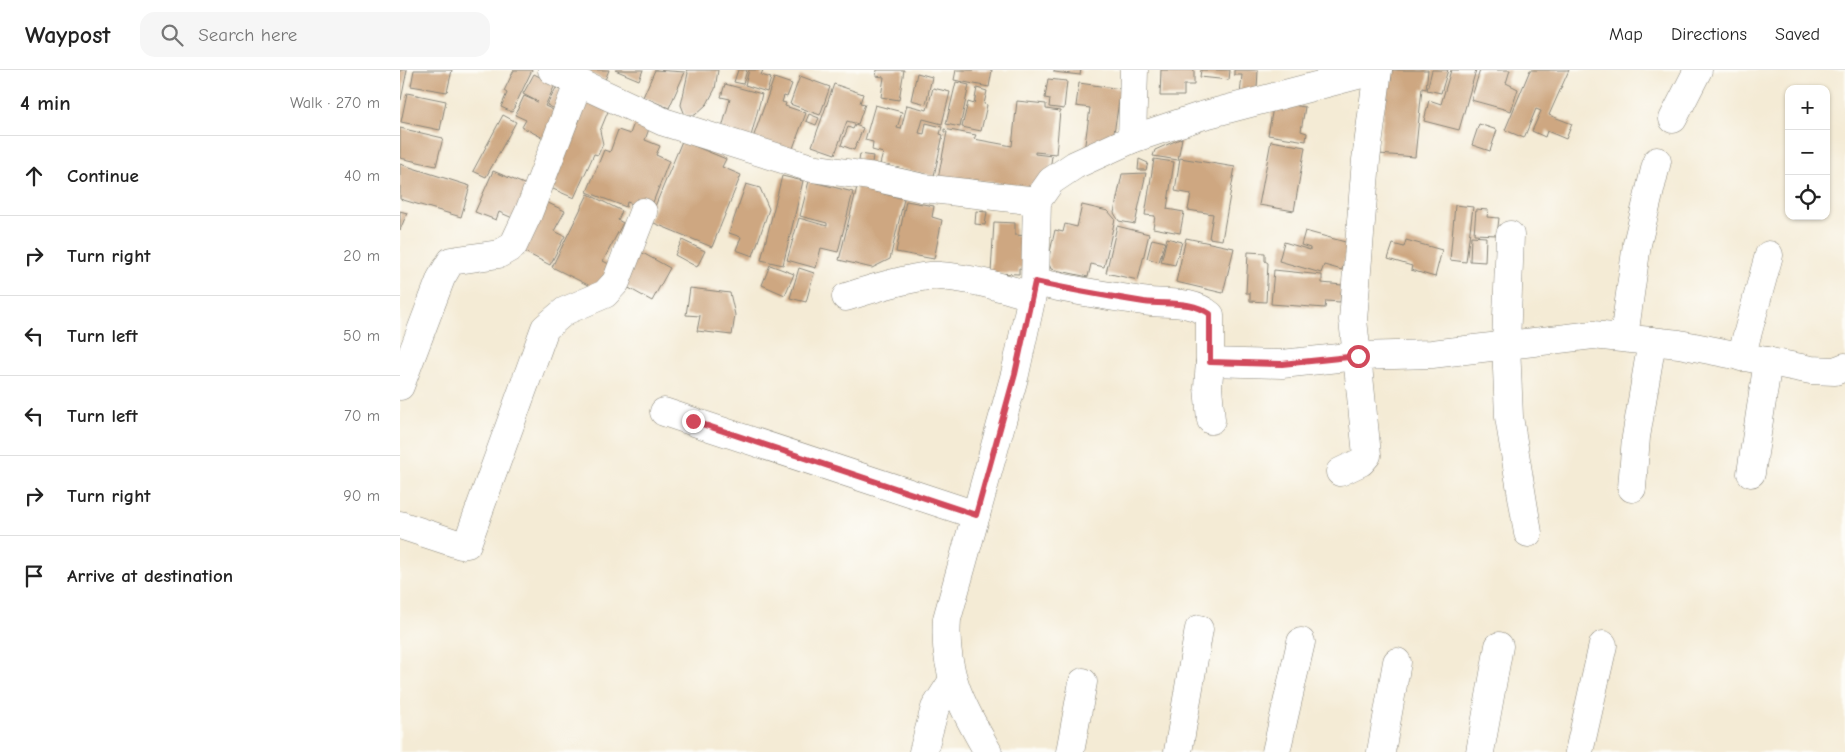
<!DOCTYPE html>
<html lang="en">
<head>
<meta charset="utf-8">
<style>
	:root { --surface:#fff; --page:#f6f6f6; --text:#222; --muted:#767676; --line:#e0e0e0 }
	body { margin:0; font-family:"Comic Neue",sans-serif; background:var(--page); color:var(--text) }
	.controls { position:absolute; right:15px; top:15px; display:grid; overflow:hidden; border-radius:10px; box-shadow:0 1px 4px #0004 }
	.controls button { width:45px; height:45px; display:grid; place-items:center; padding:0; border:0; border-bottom:1px solid var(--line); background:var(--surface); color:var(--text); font:25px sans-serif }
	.stop { position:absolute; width:15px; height:15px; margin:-11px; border:4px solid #d1495b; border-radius:50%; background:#fff }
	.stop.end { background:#d1495b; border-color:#fff; box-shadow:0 1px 5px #0008 }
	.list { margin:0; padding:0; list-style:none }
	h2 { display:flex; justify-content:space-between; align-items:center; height:65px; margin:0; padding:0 20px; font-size:21px }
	h2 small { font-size:16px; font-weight:400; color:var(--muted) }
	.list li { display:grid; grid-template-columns:32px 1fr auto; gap:15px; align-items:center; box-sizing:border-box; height:80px; padding:0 20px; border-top:1px solid var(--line) }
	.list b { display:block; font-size:19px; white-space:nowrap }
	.list em { font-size:16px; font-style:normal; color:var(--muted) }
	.icon { flex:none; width:28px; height:28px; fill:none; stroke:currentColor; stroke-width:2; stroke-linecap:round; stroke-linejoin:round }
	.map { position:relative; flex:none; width:1445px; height:682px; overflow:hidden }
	header { display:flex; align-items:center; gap:30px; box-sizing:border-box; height:70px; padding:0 25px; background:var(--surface); border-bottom:1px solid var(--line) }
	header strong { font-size:24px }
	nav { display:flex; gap:28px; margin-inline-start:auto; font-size:18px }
	.search { width:350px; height:45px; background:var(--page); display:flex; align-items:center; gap:12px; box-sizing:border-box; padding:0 18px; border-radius:15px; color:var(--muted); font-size:19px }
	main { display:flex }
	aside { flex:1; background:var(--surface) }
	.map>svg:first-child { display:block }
</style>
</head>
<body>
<header>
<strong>Waypost</strong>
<div class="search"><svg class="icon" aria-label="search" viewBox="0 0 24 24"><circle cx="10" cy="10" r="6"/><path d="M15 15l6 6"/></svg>Search here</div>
<nav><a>Map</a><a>Directions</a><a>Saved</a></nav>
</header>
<main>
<aside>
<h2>4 min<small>Walk · 270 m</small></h2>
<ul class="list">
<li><svg class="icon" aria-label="ahead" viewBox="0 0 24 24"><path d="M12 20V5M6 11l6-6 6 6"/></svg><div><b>Continue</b></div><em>40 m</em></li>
<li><svg class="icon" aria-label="right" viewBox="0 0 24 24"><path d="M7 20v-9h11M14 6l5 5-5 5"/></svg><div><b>Turn right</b></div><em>20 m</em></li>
<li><svg class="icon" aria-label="left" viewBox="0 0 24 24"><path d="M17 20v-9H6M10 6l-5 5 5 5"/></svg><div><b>Turn left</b></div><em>50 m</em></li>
<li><svg class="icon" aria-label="left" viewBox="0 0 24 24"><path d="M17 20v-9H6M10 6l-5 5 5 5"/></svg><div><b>Turn left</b></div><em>70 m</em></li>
<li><svg class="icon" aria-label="right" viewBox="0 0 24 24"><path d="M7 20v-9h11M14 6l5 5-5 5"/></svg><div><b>Turn right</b></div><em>90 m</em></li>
<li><svg class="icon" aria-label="arrive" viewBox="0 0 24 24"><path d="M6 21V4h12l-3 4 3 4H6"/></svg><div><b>Arrive at destination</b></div></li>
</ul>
</aside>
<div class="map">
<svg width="1445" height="682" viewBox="0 0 1445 682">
	<rect width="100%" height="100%" fill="#fdfcf7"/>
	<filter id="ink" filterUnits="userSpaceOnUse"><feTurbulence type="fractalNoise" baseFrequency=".02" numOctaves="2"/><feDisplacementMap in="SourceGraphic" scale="10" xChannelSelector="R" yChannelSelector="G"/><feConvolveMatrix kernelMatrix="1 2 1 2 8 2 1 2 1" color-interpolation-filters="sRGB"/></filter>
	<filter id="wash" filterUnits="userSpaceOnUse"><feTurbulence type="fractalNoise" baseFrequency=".0096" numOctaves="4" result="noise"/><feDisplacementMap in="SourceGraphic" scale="20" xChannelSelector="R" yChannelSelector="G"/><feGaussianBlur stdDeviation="1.12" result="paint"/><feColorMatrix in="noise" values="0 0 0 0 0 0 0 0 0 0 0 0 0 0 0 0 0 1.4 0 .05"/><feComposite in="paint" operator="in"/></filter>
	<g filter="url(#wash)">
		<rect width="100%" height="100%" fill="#f4ebd5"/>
		<g id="blocks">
			<g fill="#cea781">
				<polygon points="0,0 7,0 1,30 0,30"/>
				<polygon points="14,0 52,0 47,22 11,16"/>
				<polygon points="114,0 132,0 112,42 101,37 107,23 104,21"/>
				<polygon points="183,0 209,0 205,10"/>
				<polygon points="215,0 243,0 239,10"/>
				<polygon points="255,0 285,2 269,38 243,27"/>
				<polygon points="286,0 318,0 315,19 307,34 295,45 285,45 281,35 288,3"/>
				<polygon points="338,0 347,0 343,14 334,12"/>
				<polygon points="349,0 363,0 361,5 371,8 367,22 345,15"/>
				<polygon points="477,0 504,0 499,30 481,27 484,7 476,6"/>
				<polygon points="556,0 592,0 589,17 554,10"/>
				<polygon points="654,0 681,0 680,5 654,2"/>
				<polygon points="761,0 794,0 794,15 784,15 784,26 760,26"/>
				<polygon points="801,0 830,0 829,10 800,7"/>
				<polygon points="834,0 858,0 857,19 840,25 842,5 834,5"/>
				<polygon points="992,0 1028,0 1026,19 1022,18 1015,87 979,84 987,11 991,11"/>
				<polygon points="1032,0 1048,0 1041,23 1027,20"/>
				<polygon points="1051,0 1076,0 1059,60 1024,51 1029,30 1041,34"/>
				<polygon points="1080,0 1110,0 1106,13 1118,19 1111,41 1071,30"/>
				<polygon points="1130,0 1169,0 1149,45 1172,54 1166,69 1147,61 1145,67 1132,61 1141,41 1136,39 1124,68 1105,60"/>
				<polygon points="517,3 532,7 526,34 511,30"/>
				<polygon points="134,4 155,15 145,36 162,44 149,71 122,57 126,50 115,45 124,26 138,32 123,24"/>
				<polygon points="400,6 430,17 420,45 390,34"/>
				<polygon points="374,8 392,14 387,27 384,26 382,32 386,33 385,36 406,43 389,89 353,68"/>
				<polygon points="648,9 667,11 664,39 649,37 650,29 645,28"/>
				<polygon points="556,12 569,15 560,57 546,54"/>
				<polygon points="679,13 721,19 713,69 684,81 690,38 676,36"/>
				<polygon points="325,14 362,24 349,74 322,58 330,29 321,27"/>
				<polygon points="434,14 463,24 460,33 465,34 458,54 447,51 435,84 412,76"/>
				<polygon points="156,18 167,24 159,41 147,35"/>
				<polygon points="533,18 550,22 542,54 523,49 519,63 524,64 526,53 542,57 540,64 543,65 534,106 480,94 483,83 472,80 473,72 465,70 475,35 502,42 497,58 501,59 507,35 527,40"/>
				<polygon points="577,18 587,21 584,34 587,35 581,61 562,57 568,32 574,34"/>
				<polygon points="7,23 46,31 40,60 1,52"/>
				<polygon points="183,28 209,39 200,61 203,74 198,85 194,84 174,128 146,116 155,104 180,49 175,45"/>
				<polygon points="617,31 646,34 646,39 660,41 656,84 635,82 635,84 652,86 650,100 629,117 568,109 565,119 537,114 547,62 544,62 544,59 576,65 574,69 612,76"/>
				<polygon points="874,32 905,37 901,61 907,63 906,71 868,65"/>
				<polygon points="409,44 419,48 416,55 406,51"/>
				<polygon points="103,45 116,52 86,107 73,101"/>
				<polygon points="235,50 250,56 245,70 260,76 256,85 269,91 250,140 227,132 226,137 187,122 204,80 210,82 218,60 230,64"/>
				<polygon points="1079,54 1097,60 1090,81 1072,75"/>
				<polygon points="455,55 463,58 454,80 441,75 448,57 453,59"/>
				<polygon points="0,58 43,68 36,96 0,88"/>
				<polygon points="782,68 778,90 753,86 755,80"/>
				<polygon points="282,71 326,89 322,97 341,105 312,177 249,151"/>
				<polygon points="871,71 905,77 894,141 859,135"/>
				<polygon points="460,84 473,86 471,99 458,98"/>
				<polygon points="780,88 835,97 822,170 809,168 813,144 788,140 791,124 775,121"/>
				<polygon points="739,89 748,93 746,100 738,100"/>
				<polygon points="754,89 774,92 767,139 784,142 780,163 753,158 755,146 745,145"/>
				<polygon points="0,94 70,116 61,147 0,129"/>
				<polygon points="93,101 131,117 117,150 99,142 96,150 75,142"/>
				<polygon points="746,103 735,154 719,151 714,143 722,104"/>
				<polygon points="382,106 403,111 383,195 361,190"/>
				<polygon points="409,111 453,122 438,182 421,178 416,198 387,190 399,148 427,156 427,153 400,146"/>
				<polygon points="346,114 360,118 369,139 353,186 336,180 341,167 329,163"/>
				<polygon points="457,117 504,129 490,189 472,198 439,190"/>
				<polygon points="188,124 222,141 218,150 223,153 203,191 215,197 202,222 152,197"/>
				<polygon points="142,130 165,141 154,161 165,166 150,195 117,178"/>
				<polygon points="506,131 534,136 532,147 542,150 534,189 496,182"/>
				<polygon points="682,135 708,141 715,149 704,197 691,194 688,207 651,199 648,191 655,160 663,162 665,154 677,157"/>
				<polygon points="1055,135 1073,137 1066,192 1050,190"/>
				<polygon points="1076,139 1088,140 1087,147 1099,148 1097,165 1074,164"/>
				<polygon points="0,141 7,143 0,160"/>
				<polygon points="576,141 587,142 585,155 575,154"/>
				<polygon points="594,152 615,153 615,165 629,166 627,199 619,198 619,204 591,203"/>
				<polygon points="717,156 749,164 738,210 706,203"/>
				<polygon points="905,161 949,173 942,200 924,195 921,203 879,191 884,172 910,180 910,178 901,175"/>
				<polygon points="1071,166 1086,167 1085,192 1070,191"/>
				<polygon points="767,168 782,172 775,195 761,192"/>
				<polygon points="786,168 834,178 823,223 776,212"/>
				<polygon points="752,169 765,172 759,192 747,188"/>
				<polygon points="282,170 305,181 297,197 275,185"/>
				<polygon points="1006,170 1042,180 1035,207 1011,200 1012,196 988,189 993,174 1004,177"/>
				<polygon points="239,181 270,198 252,231 218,212"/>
				<polygon points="848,182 865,183 865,191 868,193 866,232 850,231 850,223 846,223"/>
				<polygon points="370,195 394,204 385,225 362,215"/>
				<polygon points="399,198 414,203 406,232 390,228"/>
				<polygon points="874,200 922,205 922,213 942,215 940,232 926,231 925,238 871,234"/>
				<polygon points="290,218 330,223 335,245 332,265 297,261 300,246 286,245"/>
			</g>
		</g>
	</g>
	<g filter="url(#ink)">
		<use href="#blocks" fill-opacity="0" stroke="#888478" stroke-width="1"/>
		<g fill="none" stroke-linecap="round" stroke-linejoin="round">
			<defs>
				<g id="minor">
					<polyline points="152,0 264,52 411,98 469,106 523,118 637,131"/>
					<polyline points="1273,49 1298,0"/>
					<polyline points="732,69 734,0"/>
					<polyline points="1110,165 1106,274 1109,347 1128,463"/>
					<path d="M 635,212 C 671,220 706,226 743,231 C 766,235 791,229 810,245 L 810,292"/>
					<path d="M 446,227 C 468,220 519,204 540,206 C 571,208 601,217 631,226"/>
					<polyline points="1224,267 1237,174 1257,91"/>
					<polyline points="1341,287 1369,185"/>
					<polyline points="0,316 41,208 51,191 99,184 113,176 128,144 178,14"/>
					<polyline points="264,342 576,445"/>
					<polyline points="811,350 808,317 810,292 882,294 957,286 953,250 966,90 978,0"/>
					<polyline points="940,402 961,392 967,385 957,286 1032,284 1193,265 1279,274 1411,300 1435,301 1445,297"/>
					<polyline points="1351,403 1368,291"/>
					<polyline points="1232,418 1236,367 1252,271"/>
					<polyline points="0,455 61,475 67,474 145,258 165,241 205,224 216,212 243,142"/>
					<polyline points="523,682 535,638 553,610"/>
					<path d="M 588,682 C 562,636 543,603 547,549 L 615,304 L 635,212 L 637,131 L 651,111 L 675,95 L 732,69 L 801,46 L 977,0"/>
					<polyline points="670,682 683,612"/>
					<polyline points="778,682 799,559"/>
					<polyline points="876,682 901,572"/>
					<polyline points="981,682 997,592"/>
					<polyline points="1080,682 1099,576"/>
					<polyline points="1179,682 1203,575"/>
				</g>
			</defs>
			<use href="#minor" stroke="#888478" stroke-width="29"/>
			<use href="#minor" stroke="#fff" stroke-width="28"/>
		</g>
	</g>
	<g fill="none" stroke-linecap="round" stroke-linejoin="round" filter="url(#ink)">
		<path stroke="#d1495b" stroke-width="6" d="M 293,351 L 576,445 L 615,304 L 635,212 C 671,220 707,226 744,232 C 767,235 791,230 810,244 L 810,292 L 882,294 L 958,286"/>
	</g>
</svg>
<div class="controls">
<button>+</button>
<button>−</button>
<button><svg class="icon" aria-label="locate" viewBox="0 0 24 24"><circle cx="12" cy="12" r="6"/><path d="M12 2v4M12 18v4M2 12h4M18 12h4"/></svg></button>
</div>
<div class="stop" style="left:958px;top:286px"></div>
<div class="stop end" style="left:293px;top:351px"></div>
</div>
</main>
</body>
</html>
